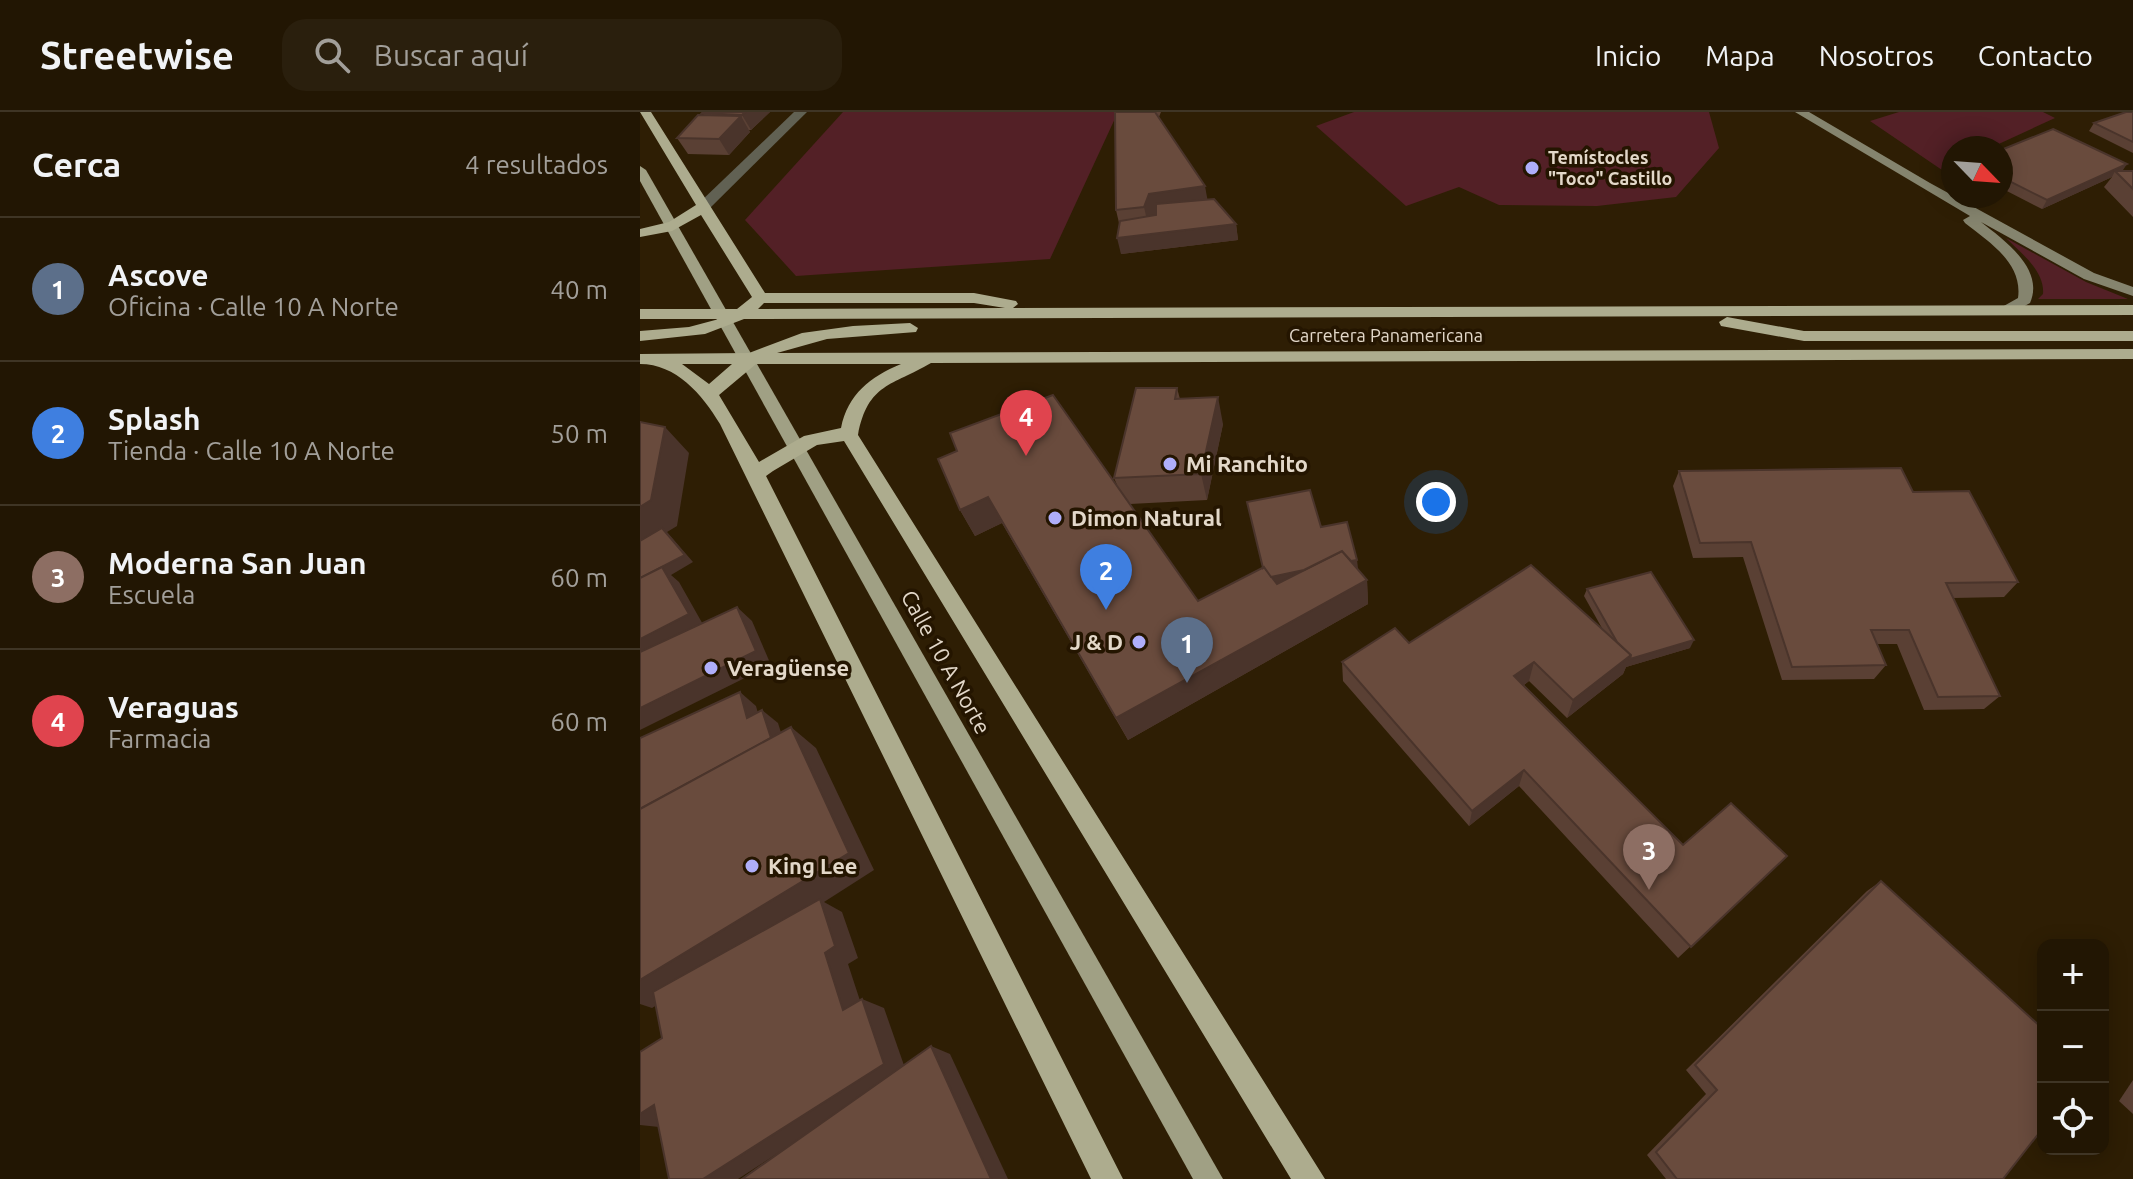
<!DOCTYPE html>
<html lang="es">
<head>
<meta charset="utf-8">
<style>
	:root { --surface:#221603; --page:#2a1f0d; --text:#f1f3f6; --muted:#a29f9a; --line:#3f3525; --accent:#ea580c }
	body { margin:0; font-family:Ubuntu,sans-serif; background:var(--page); color:var(--text) }
	.controls { position:absolute; right:24px; bottom:24px; display:grid; overflow:hidden; border-radius:16px; box-shadow:0 4px 20px #0003 }
	.controls button { width:72px; height:72px; display:grid; place-items:center; padding:0; border:0; border-bottom:2px solid var(--line); background:var(--surface); color:var(--text); font:40px sans-serif }
	.compass { position:absolute; left:1301px; top:24px; width:72px; height:72px; border-radius:50%; background:var(--surface); box-shadow:0 4px 20px #0003; rotate:115deg }
	.you { position:absolute; left:796px; top:390px; width:28px; height:28px; margin:-20px; border:6px solid #fff; border-radius:50%; background:#1a73e8; box-shadow:0 0 0 12px #1a73e833 }
	.badge { display:grid; place-items:center; width:52px; height:52px; border-radius:50%; background:var(--accent); color:#fff; font-size:26px; font-weight:700 }
	.pin { position:absolute; translate:-50% -66px; filter:drop-shadow(0 2px 4px #0008) }
	.pin::after { content:''; position:absolute; top:42px; width:28px; height:24px; background:inherit; clip-path:polygon(0 0,100% 0,50% 100%) }
	.list { margin:0; padding:0; list-style:none }
	h2 { display:flex; justify-content:space-between; align-items:center; height:104px; margin:0; padding:0 32px; font-size:34px }
	h2 small { font-size:26px; font-weight:400; color:var(--muted) }
	.list li { display:grid; grid-template-columns:52px 1fr auto; gap:24px; align-items:center; box-sizing:border-box; height:144px; padding:0 32px; border-top:2px solid var(--line) }
	.list b { display:block; font-size:30px; white-space:nowrap }
	.list p { margin:0; font-size:26px; white-space:nowrap; color:var(--muted) }
	.list em { font-size:26px; font-style:normal; color:var(--muted) }
	.icon { flex:none; width:44px; height:44px; fill:none; stroke:currentColor; stroke-width:2; stroke-linecap:round; stroke-linejoin:round }
	.map { position:relative; flex:none; width:1493px; height:1067px; overflow:hidden }
	header { display:flex; align-items:center; gap:48px; box-sizing:border-box; height:112px; padding:0 40px; background:var(--surface); border-bottom:2px solid var(--line) }
	header strong { font-size:38px }
	nav { display:flex; gap:44px; margin-inline-start:auto; font-size:28px }
	.search { width:560px; height:72px; background:var(--page); display:flex; align-items:center; gap:20px; box-sizing:border-box; padding:0 28px; border-radius:24px; color:var(--muted); font-size:30px }
	main { display:flex }
	aside { flex:1; background:var(--surface) }
	.map>svg:first-child { display:block }
</style>
</head>
<body>
<header>
<strong>Streetwise</strong>
<div class="search"><svg class="icon" aria-label="search" viewBox="0 0 24 24"><circle cx="10" cy="10" r="6"/><path d="M15 15l6 6"/></svg>Buscar aquí</div>
<nav><a>Inicio</a><a>Mapa</a><a>Nosotros</a><a>Contacto</a></nav>
</header>
<main>
<aside>
<h2>Cerca<small>4 resultados</small></h2>
<ul class="list">
<li><span class="badge" style="background:#5c6f8a">1</span><div><b>Ascove</b><p>Oficina · Calle 10 A Norte</p></div><em>40 m</em></li>
<li><span class="badge" style="background:#3f7fe0">2</span><div><b>Splash</b><p>Tienda · Calle 10 A Norte</p></div><em>50 m</em></li>
<li><span class="badge" style="background:#8d6e63">3</span><div><b>Moderna San Juan</b><p>Escuela</p></div><em>60 m</em></li>
<li><span class="badge" style="background:#e0444e">4</span><div><b>Veraguas</b><p>Farmacia</p></div><em>60 m</em></li>
</ul>
</aside>
<div class="map">
<svg width="1493" height="1067" viewBox="0 0 1493 1067">
	<rect width="100%" height="100%" fill="#2e1e04"/>
	<g fill="#532026">
		<polygon points="203,0 478,0 410,147 156,164 105,108"/>
		<polygon points="714,0 1069,0 1079,36 1036,85 957,94 859,93 819,75 766,94 676,14"/>
		<polygon points="1259,0 1403,0 1415,6 1350,36 1313,36 1313,53 1302,58 1230,9"/>
		<path d="M 1366,126 L 1446,170 L 1488,187 L 1398,187 L 1403,182 C 1405,159 1381,141 1366,126 Z"/>
	</g>
	<g fill="none" stroke-linecap="round" stroke-linejoin="round">
		<polygon fill="#616153" fill-rule="evenodd" points="154,0 167,0 69,97 59,97 59,91"/>
		<path fill="#85846e" fill-rule="evenodd" d="M 1155,0 L 1169,0 L 1290,71 L 1454,161 L 1493,175 L 1493,184 L 1444,167 L 1341,110 C 1364,128 1405,157 1390,191 L 1372,201 L 1362,201 L 1362,195 L 1378,186 C 1383,151 1349,130 1325,111 L 1323,108 L 1330,104 Z"/>
		<polygon fill="#a0a084" fill-rule="evenodd" points="0,54 6,58 583,1067 553,1067 0,69"/>
		<g fill="#adac8e" fill-rule="evenodd">
			<path d="M 0,0 L 11,0 L 125,181 L 334,181 L 376,189 L 378,192 L 373,196 L 1493,193 L 1493,203 L 104,207 L 65,222 L 0,229 L 0,219 L 49,215 L 79,207 L 0,207 L 0,197 L 97,197 L 112,185 L 61,103 L 32,119 L 0,125 L 0,117 L 29,110 L 56,93 ZM 124,191 L 334,191 L 365,196 L 118,197 Z"/>
			<polygon points="1087,205 1164,219 1493,219 1493,229 1164,229 1081,214 1079,210"/>
			<path d="M 270,211 L 278,216 L 276,220 L 187,227 L 137,241 L 1493,237 L 1493,247 L 291,251 C 252,274 228,271 218,323 L 685,1067 L 651,1067 L 204,329 L 177,333 L 133,359 L 126,364 L 483,1067 L 451,1067 L 80,312 C 62,282 36,252 0,252 L 0,242 L 109,241 L 162,221 L 213,214 ZM 42,252 L 92,252 L 69,272 ZM 116,252 L 261,252 C 230,265 208,282 201,316 L 164,324 L 119,350 L 79,283 Z"/>
		</g>
	</g>
	<g fill="#5a4034">
		<polygon points="130,0 111,18 109,18 110,20 89,43 48,42 37,26 64,3 62,1"/>
		<polygon points="475,0 521,0 519,5 567,87 596,112 598,128 481,142 479,111 476,98"/>
		<polygon points="1493,0 1493,41 1449,19 1454,11"/>
		<polygon points="1361,38 1482,59 1493,59 1493,105 1464,75 1472,65 1402,97 1361,76"/>
		<polygon points="537,276 540,287 583,312 567,388 490,392 558,489 622,456 681,415 717,448 717,456 727,468 728,492 488,628 362,411 335,424 320,398 477,373 474,366"/>
		<polygon points="1039,359 1273,380 1378,470 1364,485 1313,486 1360,584 1344,597 1284,598 1257,532 1237,532 1246,553 1234,567 1142,568 1103,445 1053,446 1033,374"/>
		<polygon points="947,477 1050,536 986,555 983,562 927,606 889,569 884,573 1043,733 1147,744 1038,846 879,674 829,714 703,569 702,550 769,531 963,518 944,484"/>
		<polygon points="1241,769 1363,1067 1026,1067 1007,1043 1066,982 1046,958 1227,779"/>
		<polygon points="1493,968 1493,1002 1479,989"/>
	</g>
	<g fill="#4a342b">
		<polygon points="105,0 130,0 111,18 102,3"/>
		<polygon points="101,4 110,20 89,43 79,27"/>
		<polygon points="1487,52 1481,61 1475,59 1472,65 1402,97 1407,88"/>
		<polygon points="565,74 569,96 509,117 504,95 509,82"/>
		<polygon points="596,112 598,128 481,142 477,126"/>
		<polygon points="578,285 583,312 567,388 561,362"/>
		<polygon points="25,315 49,341 37,414 27,420 53,450 31,463 39,470 65,516 0,551 0,395"/>
		<polygon points="348,385 362,411 335,424 320,398"/>
		<polygon points="717,448 718,456 626,474 625,466"/>
		<polygon points="727,468 728,492 488,628 476,606"/>
		<polygon points="97,495 112,509 131,553 0,618 0,596"/>
		<polygon points="1054,528 1050,536 986,555 983,562 927,606 933,588 991,543"/>
		<polygon points="894,550 889,569 870,583 874,564"/>
		<polygon points="100,580 116,594 123,619 107,606"/>
		<polygon points="122,598 138,611 150,649 0,723"/>
		<polygon points="151,615 176,636 234,758 184,790 202,800 218,846 208,852 226,907 203,898 185,841 181,791 12,896 0,892 0,868"/>
		<polygon points="884,658 879,674 829,714 832,699"/>
		<polygon points="222,887 244,896 266,959 98,1067 63,1067"/>
		<polygon points="291,934 310,942 368,1067 351,1067"/>
		<polygon points="14,993 19,1015 0,1013 0,1002"/>
	</g>
	<g fill="#694b3d" stroke="#4a342b" stroke-width="2">
		<polygon points="63,0 105,0 102,3 62,1"/>
		<polygon points="475,0 515,0 565,74 509,82 504,95 476,98"/>
		<polygon points="1486,0 1493,0 1493,30 1454,11"/>
		<polygon points="58,3 101,4 79,27 37,26"/>
		<polygon points="1413,17 1487,52 1407,88 1361,65 1361,38"/>
		<polygon points="1475,59 1493,59 1493,77"/>
		<polygon points="574,87 596,112 477,126 480,109 516,103 516,92"/>
		<polygon points="496,276 537,276 535,287 578,285 561,362 474,366"/>
		<polygon points="413,283 558,489 624,455 637,472 702,439 727,468 476,606 348,385 320,398 298,347 317,339 310,321"/>
		<polygon points="0,310 25,315 11,388 0,395"/>
		<polygon points="1261,356 1273,380 1329,379 1378,470 1306,471 1360,584 1298,585 1269,518 1231,518 1246,553 1152,555 1111,430 1060,431 1039,359"/>
		<polygon points="670,378 681,415 707,410 717,448 711,449 702,439 664,458 631,465 624,455 623,456 607,390"/>
		<polygon points="22,416 45,443 0,466 0,429"/>
		<polygon points="891,453 991,543 933,588 894,550 874,564 1043,733 1091,691 1147,744 1051,835 884,658 832,699 702,550 755,516 769,531"/>
		<polygon points="22,455 49,502 0,527 0,466"/>
		<polygon points="1011,460 1054,528 990,547 991,543 977,530 947,477"/>
		<polygon points="97,495 116,539 0,596 0,540"/>
		<polygon points="100,580 107,606 122,598 131,626 0,697 0,626"/>
		<polygon points="151,615 209,741 0,868 0,697"/>
		<polygon points="1241,769 1403,917 1403,1016 1363,1067 1037,1067 1016,1040 1077,978 1055,953"/>
		<polygon points="180,787 195,834 185,841 203,898 222,887 244,952 63,1067 29,1067 14,993 0,1002 0,940 22,926 13,880"/>
		<polygon points="291,934 351,1067 102,1067"/>
	</g>
	<g fill="#afaefa" stroke="#241500" stroke-width="3">
		<circle cx="892" cy="56" r="8"/>
		<circle cx="530" cy="352" r="8"/>
		<circle cx="415" cy="406" r="8"/>
		<circle cx="499" cy="530" r="8"/>
		<circle cx="71" cy="556" r="8"/>
		<circle cx="112" cy="754" r="8"/>
	</g>
	<g text-anchor="middle" stroke-width="7" stroke-linejoin="round" paint-order="stroke">
		<g font-size="18" font-weight="bold" fill="#e3d8c9" stroke="#241500" text-anchor="start">
			<text x="908" y="52">Temístocles<tspan x="908" dy="21">"Toco" Castillo</tspan></text>
		</g>
		<g font-size="18" fill="#e3d8c9" stroke="#241500">
			<text x="746" y="230">Carretera Panamericana</text>
		</g>
		<g font-size="22" font-weight="bold" fill="#e3d8c9" stroke="#241500" text-anchor="start">
			<text x="546" y="360">Mi Ranchito</text>
			<text x="431" y="414">Dimon Natural</text>
			<text x="483" y="538" text-anchor="end">J &amp; D</text>
			<text x="87" y="564">Veragüense</text>
			<text x="128" y="762">King Lee</text>
		</g>
		<g font-size="22" fill="#e3d8c9" stroke="#241500">
			<text transform="translate(306 550) rotate(61)" y="8">Calle 10 A Norte</text>
		</g>
	</g>
</svg>
<div class="controls">
<button>+</button>
<button>−</button>
<button><svg class="icon" aria-label="locate" viewBox="0 0 24 24"><circle cx="12" cy="12" r="6"/><path d="M12 2v4M12 18v4M2 12h4M18 12h4"/></svg></button>
</div>
<svg class="compass" viewBox="-18 -18 36 36"><path d="M0-13l5 13h-10z" fill="#e53935"/><path d="M0 13l5-13h-10z" fill="#a29f9a"/></svg>
<div class="you"></div>
<div class="pin badge" style="left:547px;top:571px;background:#5c6f8a">1</div>
<div class="pin badge" style="left:466px;top:498px;background:#3f7fe0">2</div>
<div class="pin badge" style="left:1009px;top:778px;background:#8d6e63">3</div>
<div class="pin badge" style="left:386px;top:344px;background:#e0444e">4</div>
</div>
</main>
</body>
</html>
